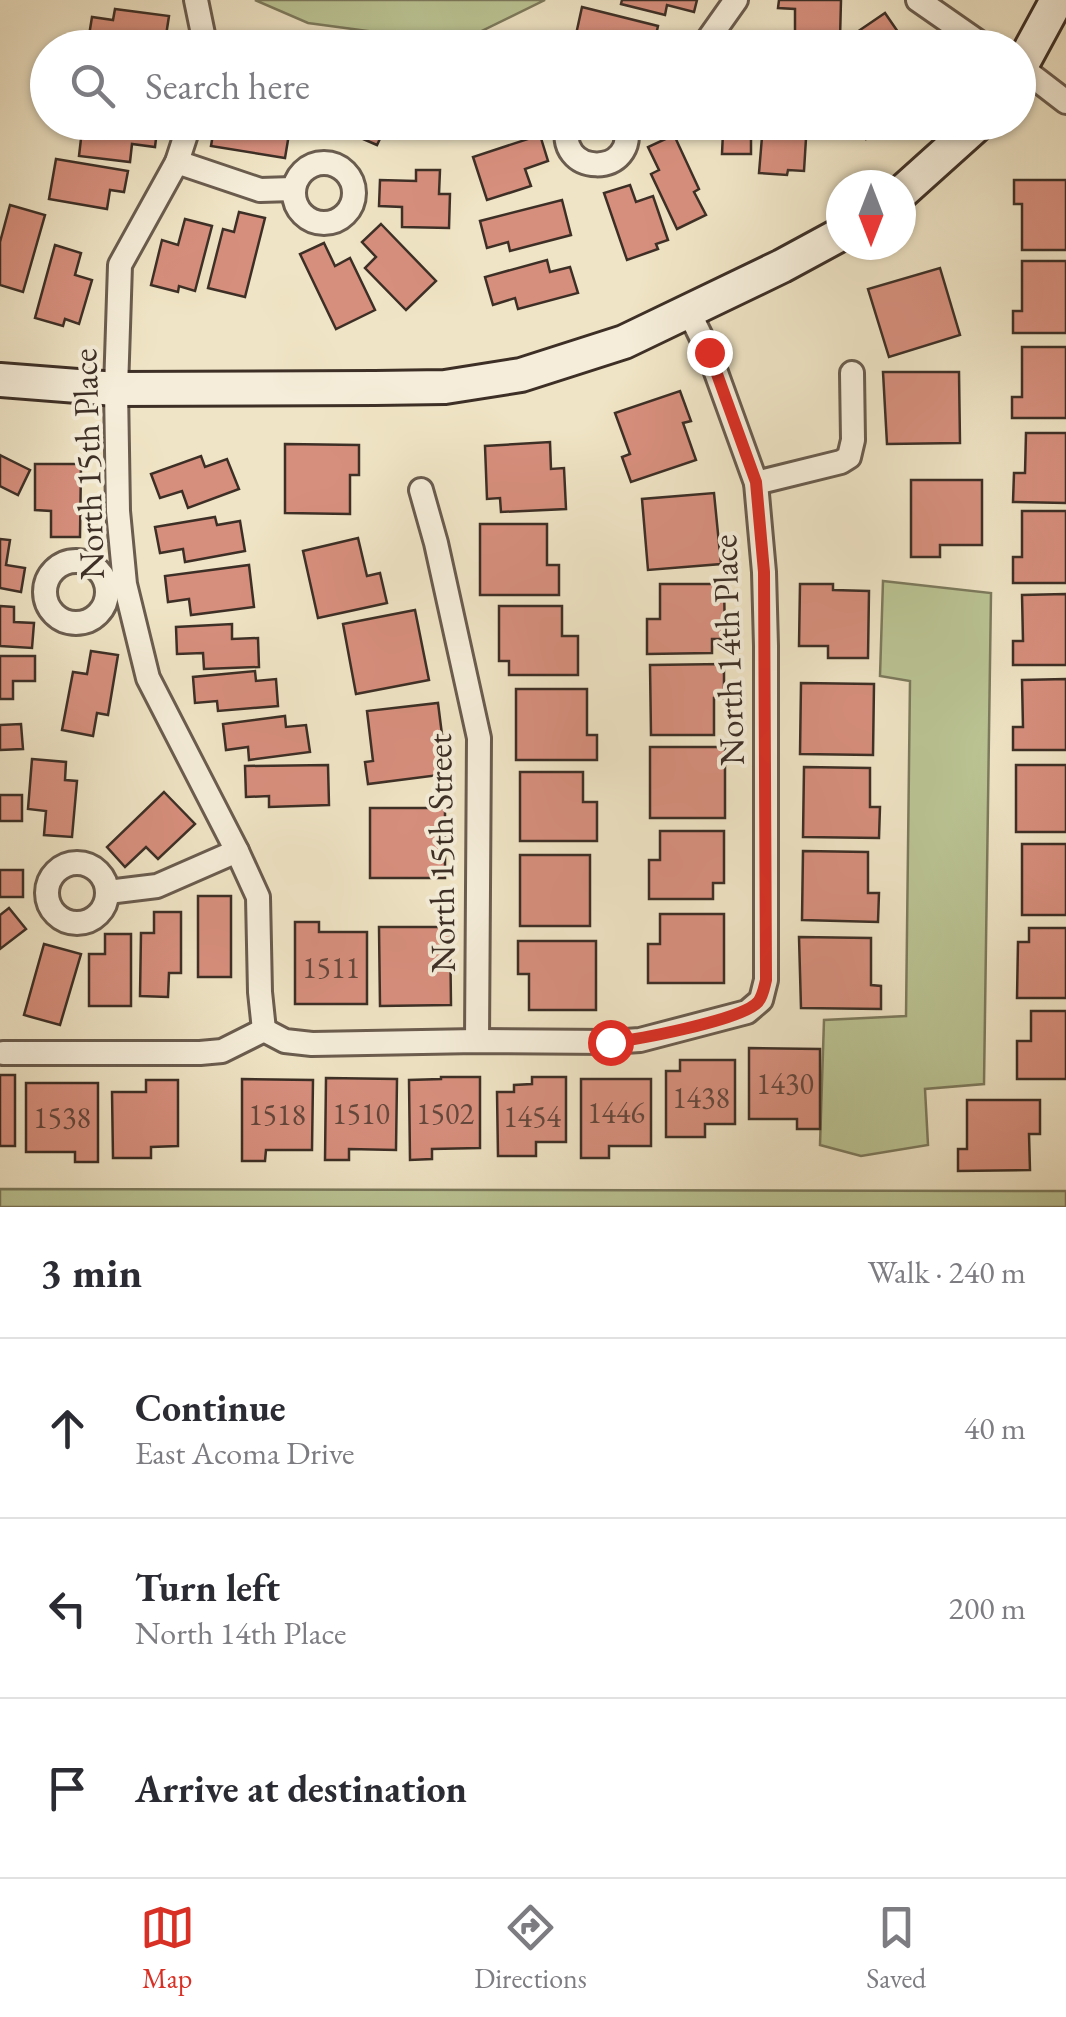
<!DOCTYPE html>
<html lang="en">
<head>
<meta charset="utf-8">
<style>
	:root { --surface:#fff; --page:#f2f2f3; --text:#2b2b33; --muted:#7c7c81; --line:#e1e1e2; --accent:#d93025 }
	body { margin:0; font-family:"EB Garamond",serif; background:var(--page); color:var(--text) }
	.compass { position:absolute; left:826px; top:170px; width:90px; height:90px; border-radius:50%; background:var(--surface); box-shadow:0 2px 8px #0004; rotate:180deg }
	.stop { position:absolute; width:30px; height:30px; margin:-22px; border:8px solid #d93025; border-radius:50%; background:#fff }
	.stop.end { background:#d93025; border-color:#fff; box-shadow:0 2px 10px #0008 }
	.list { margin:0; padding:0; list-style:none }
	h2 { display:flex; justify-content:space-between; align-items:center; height:130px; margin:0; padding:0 40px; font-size:42px }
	h2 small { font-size:32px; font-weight:400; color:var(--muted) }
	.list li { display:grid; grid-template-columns:65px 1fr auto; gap:30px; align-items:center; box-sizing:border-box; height:180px; padding:0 40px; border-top:2px solid var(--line) }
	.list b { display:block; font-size:38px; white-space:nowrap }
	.list p { margin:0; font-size:32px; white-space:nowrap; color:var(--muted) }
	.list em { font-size:32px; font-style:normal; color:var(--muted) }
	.icon { flex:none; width:55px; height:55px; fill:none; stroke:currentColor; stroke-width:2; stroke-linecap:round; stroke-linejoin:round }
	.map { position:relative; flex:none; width:1066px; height:1207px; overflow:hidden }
	.search { position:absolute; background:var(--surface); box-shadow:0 2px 8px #0004; left:30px; right:30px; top:30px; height:110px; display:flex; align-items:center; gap:25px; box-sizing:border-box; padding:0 35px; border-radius:55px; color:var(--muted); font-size:38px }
	.sheet { height:670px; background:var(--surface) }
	nav { display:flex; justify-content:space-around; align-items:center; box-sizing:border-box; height:140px; border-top:2px solid var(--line); background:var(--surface); font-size:28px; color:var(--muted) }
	nav a { display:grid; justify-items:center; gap:5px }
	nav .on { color:var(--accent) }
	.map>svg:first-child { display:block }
</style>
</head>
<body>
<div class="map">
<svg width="1066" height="1207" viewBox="0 0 1066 1207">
	<rect width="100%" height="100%" fill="#efe4c5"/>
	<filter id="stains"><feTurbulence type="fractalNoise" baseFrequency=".002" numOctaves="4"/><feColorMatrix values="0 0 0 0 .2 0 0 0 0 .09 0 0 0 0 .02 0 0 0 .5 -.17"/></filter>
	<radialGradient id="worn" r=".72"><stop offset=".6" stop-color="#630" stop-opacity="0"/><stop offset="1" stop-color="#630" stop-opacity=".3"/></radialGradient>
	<g fill="#bbc494" stroke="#7c7a5d" stroke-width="2.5">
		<polygon points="255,0 545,0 457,43 308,23"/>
		<polygon points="883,581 991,593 984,1084 925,1089 928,1145 861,1156 820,1145 824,1020 906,1016 910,681 880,676"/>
		<polygon points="0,1189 1066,1191 1066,1207 0,1207"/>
	</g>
	<g fill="#d78f7d" stroke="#3d2f26" stroke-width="2.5">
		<polygon points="622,0 697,0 694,12 667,5 665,15 621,4"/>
		<polygon points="779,0 841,0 840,39 825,39 825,43 795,42 795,9 778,8"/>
		<polygon points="582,7 658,26 653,48 608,48 575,39"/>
		<polygon points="115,9 169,16 165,42 148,40 147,48 87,48 92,17 113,20"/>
		<polygon points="885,13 909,48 868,48 857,32"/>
		<polygon points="105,122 158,122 155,147 132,144 130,162 79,156 82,130 103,133"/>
		<polygon points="215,122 291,122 285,158 211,146"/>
		<polygon points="360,122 411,122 405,134 386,126 377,145 354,135"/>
		<polygon points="712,122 751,122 751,154 722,154 723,132 712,132"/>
		<polygon points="781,122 807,122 804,171 788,170 787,175 759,173 763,125 781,127"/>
		<polygon points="856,122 894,122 866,139"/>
		<polygon points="540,135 548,161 525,169 531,186 487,200 473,157"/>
		<polygon points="674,135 699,189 694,192 706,215 677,229 651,174 659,170 648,147"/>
		<polygon points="56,159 128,171 124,192 110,190 107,209 49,199"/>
		<polygon points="416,170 440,170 439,194 450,194 449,228 402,227 402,207 379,206 380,180 416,181"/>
		<polygon points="1014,180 1066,180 1066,250 1022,250 1022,204 1014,204"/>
		<polygon points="630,185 636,202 653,196 668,240 656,244 658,249 627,260 604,193"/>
		<polygon points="562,200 571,235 510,251 508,242 487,248 480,221"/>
		<polygon points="10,205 45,215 23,292 0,285 0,242"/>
		<polygon points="239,212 265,218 245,297 208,288 223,229 234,232"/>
		<polygon points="185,219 212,226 195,291 179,286 178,292 151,285 162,240 178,245"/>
		<polygon points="381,224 436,281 406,310 365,268 376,257 362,242"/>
		<polygon points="324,243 335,266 350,258 375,310 336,329 300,254"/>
		<polygon points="55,245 81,253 75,275 92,280 79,324 65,319 63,326 35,318"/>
		<polygon points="547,260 550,272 570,267 578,293 518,309 515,298 493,305 485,277"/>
		<polygon points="1022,261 1066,261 1066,333 1013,333 1013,311 1022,311"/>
		<polygon points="940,268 960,335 889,357 868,289"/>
		<polygon points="1022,347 1066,347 1066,418 1012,418 1012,397 1022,397"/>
		<polygon points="883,372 959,372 960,443 887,444"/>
		<polygon points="680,391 691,421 683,423 696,460 631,482 622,457 630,454 615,413"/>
		<polygon points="1026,433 1066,433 1066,503 1013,502 1014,473 1025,473"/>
		<polygon points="550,442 551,469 564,468 566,509 501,512 500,498 487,499 485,446"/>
		<polygon points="285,444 359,445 359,475 350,475 350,514 285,513"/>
		<polygon points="0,455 30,470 18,495 0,486"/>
		<polygon points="201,456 205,467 227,459 239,489 188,508 182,491 160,498 151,474"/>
		<polygon points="35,464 81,464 80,537 51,537 51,511 35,510"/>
		<polygon points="911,480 982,480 982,545 940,545 940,557 911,557"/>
		<polygon points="714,493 721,564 648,570 642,499"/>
		<polygon points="1022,511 1066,511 1066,583 1013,583 1013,557 1022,557"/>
		<polygon points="215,517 217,525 240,521 245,551 185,562 183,549 160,553 155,527"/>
		<polygon points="480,524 547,524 547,565 559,565 559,595 480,595"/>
		<polygon points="358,538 367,576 380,573 387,603 318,618 303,551"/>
		<polygon points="0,539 10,540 6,565 25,568 21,592 0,588"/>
		<polygon points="249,565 254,607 191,615 189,599 168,602 165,576"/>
		<polygon points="660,584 724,584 725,639 712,639 712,653 647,654 647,619 660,619"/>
		<polygon points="800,584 833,584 833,590 869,591 868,658 828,658 828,646 799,646"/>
		<polygon points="1066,594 1066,665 1013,665 1013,641 1023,641 1022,595"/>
		<polygon points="0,606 14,607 14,622 34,623 32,648 0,646"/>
		<polygon points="499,606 562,606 562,636 578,636 578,675 509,675 509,661 499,661"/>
		<polygon points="415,610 429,680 356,694 343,624"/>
		<polygon points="232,624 232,639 258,638 259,667 204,669 203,653 177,654 176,627"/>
		<polygon points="91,651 118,655 108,715 97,713 93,736 62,730 73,672 87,674"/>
		<polygon points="0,656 35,656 35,681 13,681 13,699 0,699"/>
		<polygon points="724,664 724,698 714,698 714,735 651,735 650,665"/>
		<polygon points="255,671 256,681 276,679 278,706 218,711 217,701 195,703 193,677"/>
		<polygon points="1066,679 1066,750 1013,750 1013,727 1023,727 1022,680"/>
		<polygon points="801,683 874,684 873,755 800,754"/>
		<polygon points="516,689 587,689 587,735 597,735 597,760 516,760"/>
		<polygon points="438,703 447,774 368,784 365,762 373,761 367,711"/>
		<polygon points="285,716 286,727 306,725 310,752 249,760 248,747 226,750 223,724"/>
		<polygon points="21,724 23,749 0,750 0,725"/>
		<rect x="650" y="747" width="75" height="71"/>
		<polygon points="32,759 66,762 65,780 77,781 72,837 44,835 46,811 28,809"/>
		<polygon points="328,765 329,805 269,807 269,796 246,797 245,766"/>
		<rect x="1016" y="765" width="50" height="67"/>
		<polygon points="804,767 870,768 870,807 880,807 879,838 803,837"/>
		<polygon points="520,772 583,772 583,802 597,802 597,841 520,841"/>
		<polygon points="164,792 195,824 158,859 146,847 125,867 107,847"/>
		<rect x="0" y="795" width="22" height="26"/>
		<rect x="370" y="808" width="75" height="70"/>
		<polygon points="660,831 724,831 724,883 713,883 713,899 649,899 649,860 660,860"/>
		<rect x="1022" y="844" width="44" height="71"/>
		<polygon points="803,851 868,852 868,893 879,893 878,922 802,920"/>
		<rect x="520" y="855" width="70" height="71"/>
		<rect x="0" y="870" width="23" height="27"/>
		<rect x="198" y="896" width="33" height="81"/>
		<polygon points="9,908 26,929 0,949 0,915"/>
		<polygon points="154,912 181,912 181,973 169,973 168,997 140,996 141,933 154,933"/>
		<polygon points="660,914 724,914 724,983 648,983 648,944 660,944"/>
		<polygon points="295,922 319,922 319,932 367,932 367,1004 295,1004"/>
		<polygon points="379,927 450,927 451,1005 380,1006"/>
		<polygon points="1029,928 1066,928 1066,998 1017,998 1018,942 1029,942"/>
		<polygon points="105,934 131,934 131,1006 89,1006 89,954 105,954"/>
		<polygon points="799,937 871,938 871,985 881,986 881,1009 801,1008"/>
		<polygon points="518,941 596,941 596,1010 529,1010 529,974 518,974"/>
		<polygon points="44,944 81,954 60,1025 24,1015"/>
		<polygon points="1031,1011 1066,1011 1066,1079 1017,1079 1017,1041 1031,1041"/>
		<polygon points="749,1048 820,1049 820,1129 797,1129 797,1119 749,1119"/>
		<polygon points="680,1060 735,1060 735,1124 705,1124 705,1137 666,1137 666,1071 680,1071"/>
		<rect x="0" y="1075" width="15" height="71"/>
		<polygon points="441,1077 480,1077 480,1148 432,1149 432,1159 410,1160 409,1080 441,1079"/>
		<polygon points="532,1077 566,1077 566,1142 536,1142 536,1156 498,1156 497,1092 514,1092 514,1085 532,1084"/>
		<polygon points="326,1078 397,1079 396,1150 349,1149 349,1160 325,1160"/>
		<polygon points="242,1079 313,1080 312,1150 266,1150 265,1161 242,1161"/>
		<polygon points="581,1079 651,1079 651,1146 609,1146 609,1158 581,1158"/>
		<polygon points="146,1080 178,1080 178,1146 151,1147 151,1158 113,1158 112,1092 146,1092"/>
		<polygon points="26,1083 98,1083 98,1162 75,1162 75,1152 26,1152"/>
		<polygon points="967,1100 1040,1100 1040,1134 1029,1134 1030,1170 958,1171 958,1149 967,1149"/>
	</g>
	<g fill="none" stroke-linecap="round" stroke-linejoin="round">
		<defs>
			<g id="street">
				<polyline points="196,0 203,34 202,48"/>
				<polyline points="918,0 987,48"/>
				<polyline points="702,48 736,0"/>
				<polyline points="1018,65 1066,102"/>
				<polyline points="190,122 177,162 120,265 116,389 118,511 125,584 148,678 237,851 258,897 260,992 264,1030"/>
				<path d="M 569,122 C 551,177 641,180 625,122"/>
				<polyline points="177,162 260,190 293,189"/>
				<circle cx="324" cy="193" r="30"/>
				<polyline points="756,483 841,462 849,457 853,440 852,373"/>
				<polyline points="421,490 436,543 479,738 477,1041"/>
				<circle cx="76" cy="592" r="31"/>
				<circle cx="77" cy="893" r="30"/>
				<polyline points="108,892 157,886 237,851"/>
				<polyline points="264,1030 285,1041 312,1044 477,1041 610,1042 640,1040 747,1012 761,1000 766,980 766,646 764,572 756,483 709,353 688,310"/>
				<polyline points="3,1053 200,1053 222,1051 264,1030"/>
			</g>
			<g id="secondary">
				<polyline points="1018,72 1057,0"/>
				<polyline points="901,193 980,122"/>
				<polyline points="0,380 116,389 375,388 445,387 521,375 624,342 782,266 841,234"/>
			</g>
		</defs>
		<use href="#street" stroke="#6a5c4e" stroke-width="28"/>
		<use href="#secondary" stroke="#3d2f26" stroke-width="38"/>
		<use href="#street" stroke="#f5edd9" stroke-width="22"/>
		<use href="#secondary" stroke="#f5edd9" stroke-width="32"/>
	</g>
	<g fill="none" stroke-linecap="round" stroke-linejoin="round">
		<path stroke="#d93025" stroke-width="12" d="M 610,1042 C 637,1040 742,1020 758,1002 C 763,996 764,988 766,980 L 764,572 L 756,482 L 709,352"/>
	</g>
	<g text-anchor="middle" stroke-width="8" stroke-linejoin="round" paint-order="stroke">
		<g font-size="30" fill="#64473c">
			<text x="331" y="978">1511</text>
			<text x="785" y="1094">1430</text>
			<text x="701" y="1108">1438</text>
			<text x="616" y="1123">1446</text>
			<text x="361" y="1124">1510</text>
			<text x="445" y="1124">1502</text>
			<text x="277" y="1125">1518</text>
			<text x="532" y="1127">1454</text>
			<text x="62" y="1128">1538</text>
		</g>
		<g font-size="35" fill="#3d2f26" stroke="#f5edd9">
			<text transform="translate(88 464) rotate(-92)" y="12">North 15th Place</text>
			<text transform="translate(728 650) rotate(-92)" y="12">North 14th Place</text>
			<text transform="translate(441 853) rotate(-91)" y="12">North 15th Street</text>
		</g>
	</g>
	<rect width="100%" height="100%" filter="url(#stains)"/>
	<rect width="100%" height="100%" fill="url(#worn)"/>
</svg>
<svg class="compass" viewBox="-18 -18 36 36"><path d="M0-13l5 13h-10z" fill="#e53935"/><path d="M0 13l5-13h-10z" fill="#7c7c81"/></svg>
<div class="stop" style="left:610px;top:1042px"></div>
<div class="stop end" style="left:709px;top:352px"></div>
<div class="search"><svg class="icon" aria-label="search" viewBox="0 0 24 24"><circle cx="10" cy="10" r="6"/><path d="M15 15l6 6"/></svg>Search here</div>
</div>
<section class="sheet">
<h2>3 min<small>Walk · 240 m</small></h2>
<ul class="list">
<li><svg class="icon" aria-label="ahead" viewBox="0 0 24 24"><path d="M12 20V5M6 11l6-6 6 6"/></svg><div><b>Continue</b><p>East Acoma Drive</p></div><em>40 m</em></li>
<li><svg class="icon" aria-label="left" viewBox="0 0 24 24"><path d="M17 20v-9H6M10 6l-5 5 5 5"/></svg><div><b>Turn left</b><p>North 14th Place</p></div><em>200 m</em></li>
<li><svg class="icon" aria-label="arrive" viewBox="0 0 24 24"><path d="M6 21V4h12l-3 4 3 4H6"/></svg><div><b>Arrive at destination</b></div></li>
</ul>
</section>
<nav>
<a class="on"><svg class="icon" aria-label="map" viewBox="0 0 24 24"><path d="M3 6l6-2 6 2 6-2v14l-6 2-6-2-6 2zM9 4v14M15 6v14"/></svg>Map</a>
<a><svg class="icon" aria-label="directions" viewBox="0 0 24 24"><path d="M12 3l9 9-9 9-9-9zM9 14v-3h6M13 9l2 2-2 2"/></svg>Directions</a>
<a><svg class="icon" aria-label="saved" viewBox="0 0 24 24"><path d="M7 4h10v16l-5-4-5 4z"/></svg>Saved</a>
</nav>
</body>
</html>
